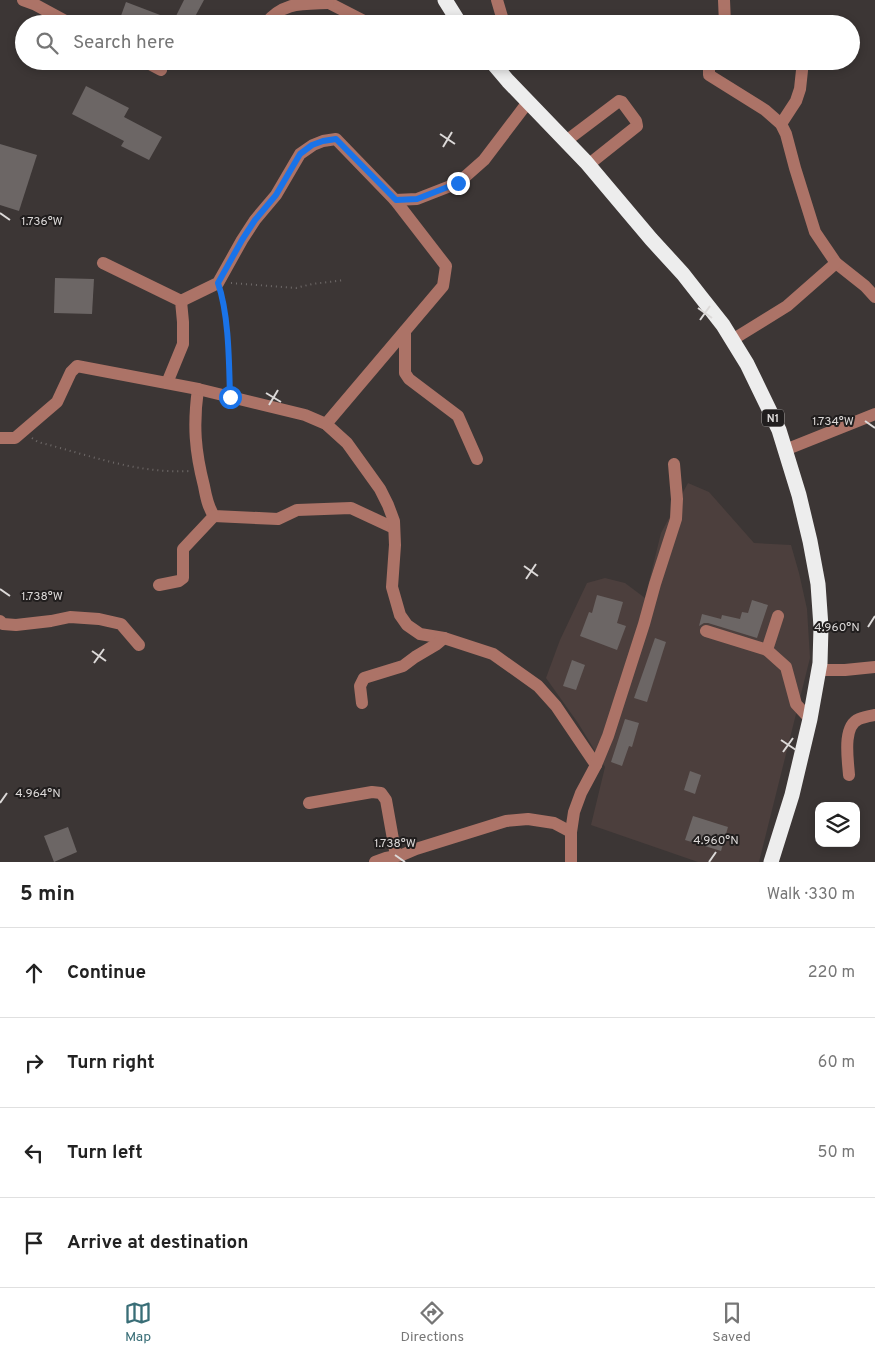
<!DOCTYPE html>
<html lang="en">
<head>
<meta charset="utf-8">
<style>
	:root { --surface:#fff; --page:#f6f6f6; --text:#222; --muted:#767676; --line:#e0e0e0; --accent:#396e77 }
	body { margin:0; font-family:Overpass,sans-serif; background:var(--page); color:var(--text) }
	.controls { position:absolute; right:15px; bottom:15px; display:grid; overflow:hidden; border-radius:10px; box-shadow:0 2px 8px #0003 }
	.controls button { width:45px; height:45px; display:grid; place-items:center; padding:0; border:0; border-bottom:1px solid var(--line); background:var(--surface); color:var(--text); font:25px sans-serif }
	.stop { position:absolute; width:15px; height:15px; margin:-11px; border:4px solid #1a73e8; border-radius:50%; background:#fff }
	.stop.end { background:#1a73e8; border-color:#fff; box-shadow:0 1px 5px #0008 }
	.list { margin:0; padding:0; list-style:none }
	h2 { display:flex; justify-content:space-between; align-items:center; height:65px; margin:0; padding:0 20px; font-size:21px }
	h2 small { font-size:16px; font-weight:400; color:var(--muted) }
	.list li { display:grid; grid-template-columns:32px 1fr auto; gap:15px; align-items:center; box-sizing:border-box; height:90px; padding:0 20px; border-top:1px solid var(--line) }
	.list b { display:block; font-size:19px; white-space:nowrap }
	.list em { font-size:16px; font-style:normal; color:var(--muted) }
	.icon { flex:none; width:28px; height:28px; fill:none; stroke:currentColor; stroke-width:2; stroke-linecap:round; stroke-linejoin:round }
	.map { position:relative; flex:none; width:875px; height:862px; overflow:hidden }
	.search { position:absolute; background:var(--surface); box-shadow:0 2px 8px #0003; left:15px; right:15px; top:15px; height:55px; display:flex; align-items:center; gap:12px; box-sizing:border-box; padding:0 18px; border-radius:28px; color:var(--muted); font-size:19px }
	.sheet { height:425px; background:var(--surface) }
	nav { display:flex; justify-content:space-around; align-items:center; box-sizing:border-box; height:70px; border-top:1px solid var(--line); background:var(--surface); font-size:14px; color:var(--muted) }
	nav a { display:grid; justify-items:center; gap:2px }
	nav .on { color:var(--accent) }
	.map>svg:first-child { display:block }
</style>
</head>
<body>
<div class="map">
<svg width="875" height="862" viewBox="0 0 875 862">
	<rect width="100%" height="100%" fill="#3c3635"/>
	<polygon fill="#4c3f3d" points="688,483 709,492 754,543 791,545 799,573 807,609 810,658 759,862 698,862 591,825 605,767 578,723 546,678 560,640 587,583 605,578 625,583 645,598 661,533"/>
	<g fill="#6c6665">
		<polygon points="184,0 204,0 191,24 185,24 175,18"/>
		<polygon points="126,2 168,18 166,24 118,24"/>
		<polygon points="86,86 129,108 124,117 162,137 149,160 121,146 124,141 72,114"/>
		<polygon points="0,144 37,155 19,211 0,205"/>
		<polygon points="55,278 94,279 92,314 54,313"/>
		<polygon points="597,595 623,602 617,623 626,626 617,650 580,636 589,612 592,613"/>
		<polygon points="752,600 768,605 757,638 708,623 704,623 699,626 702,614 721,619 722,615 740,619 742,612 748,613"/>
		<polygon points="655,638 666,642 647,702 634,698"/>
		<polygon points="572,660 585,665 576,690 563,686"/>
		<polygon points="625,719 639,723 632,747 629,746 622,766 611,762"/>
		<polygon points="690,771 701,775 695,794 684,790"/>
		<polygon points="693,816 728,827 721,851 685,840"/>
		<polygon points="68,827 77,852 54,862 44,836"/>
	</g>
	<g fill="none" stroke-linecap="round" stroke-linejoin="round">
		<g stroke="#706b6a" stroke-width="2" stroke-dasharray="1 4" stroke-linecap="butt">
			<polyline points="231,283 296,288 312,284 345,280"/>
			<polyline points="221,292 223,296 228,353 229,387"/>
			<path d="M 32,438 L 38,442 C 89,455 137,474 190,471"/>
		</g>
		<g stroke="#ac7367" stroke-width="12">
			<polyline points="23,0 34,4 71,24"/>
			<polyline points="323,0 370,24"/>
			<polyline points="497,0 502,17 498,24"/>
			<polyline points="724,0 725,24"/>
			<path d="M 265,24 C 283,2 301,4 328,3"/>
			<polyline points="144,61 161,70"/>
			<polyline points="709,61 709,75 765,110 781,124 786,134 795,168 815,232 836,263 865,286 875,297"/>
			<polyline points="781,124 796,101 800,89 803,61"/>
			<polyline points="566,141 619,101 622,102 636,121 637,126 588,165"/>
			<polyline points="395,200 417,199 458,183 484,160 528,102"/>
			<polyline points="103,263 181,301 183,322 183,344 167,383"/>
			<polyline points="181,301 218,283 242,240 255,220 276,195 300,154 313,145 323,141 336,139 395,200 446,266 443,286 326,424"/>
			<polyline points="405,331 405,373 409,379 458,416 477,459"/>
			<polyline points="732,340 787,306 836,263"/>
			<path d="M 198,389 C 193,425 195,451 204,486 C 206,497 208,507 214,516 L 278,519 L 297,510 L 351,508 L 394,528"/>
			<polyline points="0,438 15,438 57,402 71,372 77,366 198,389 305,415 326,424 347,443 380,489 388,505 394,521 395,545 392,587 400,615 407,625 420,634 444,638 493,654 538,686 556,706 596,765"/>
			<polyline points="785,450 875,414"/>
			<polyline points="159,585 179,581 183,578 183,549 214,516"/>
			<polyline points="0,621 3,624 16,625 51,621 70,617 99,619 121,624 139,645"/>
			<polyline points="706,631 767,650 786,667 796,704 810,719"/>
			<polyline points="767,650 778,616"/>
			<polyline points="819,670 845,670 875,667"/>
			<polyline points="362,703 360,686 364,678 403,666 415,657 437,644 444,638"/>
			<path d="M 849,775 C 848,760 842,726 859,719 C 864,717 870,716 875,715"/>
			<polyline points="309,803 372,792 381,793 386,800 396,856"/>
			<polyline points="375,862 386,858 402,855 416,849 506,821 528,819 554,823 571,832"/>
			<polyline points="571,862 571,832 574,812 581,793 596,765 608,736 644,624 655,584 676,519 677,499 674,464"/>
		</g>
		<g stroke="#ededed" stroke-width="15">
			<polyline points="445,0 460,24"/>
			<polyline points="491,61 508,81 586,162 651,239 683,274 701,297 723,325 747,364 779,430 799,495 810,541 818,584 821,627 820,663 810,719 792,795 771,862"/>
		</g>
	</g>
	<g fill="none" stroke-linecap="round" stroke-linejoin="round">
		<path stroke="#1a73e8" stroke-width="6" d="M 230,397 C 229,362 229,315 218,283 L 242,240 L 255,220 L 276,195 L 300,154 L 312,145 L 323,141 L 336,139 L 396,200 L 417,199 L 458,183"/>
	</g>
	<path fill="none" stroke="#dcd9d8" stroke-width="2" d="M 440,134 L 455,144M 443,147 L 452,132M 0,213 L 10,220M 698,308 L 712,318M 700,320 L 710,306M 266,393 L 281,402M 269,405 L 278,390M 865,421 L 875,428M 524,566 L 538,576M 526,579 L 536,564M 0,589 L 10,596M 868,627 L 875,616M 92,651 L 106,661M 94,663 L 104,649M 781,740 L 796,750M 783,752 L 793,738M 0,803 L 7,793M 395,855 L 405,862M 709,862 L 716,852"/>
	<g text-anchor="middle" stroke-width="4" stroke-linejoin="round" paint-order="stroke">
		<rect fill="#211e1e" stroke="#a4a1a0" stroke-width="1" x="762" y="409.5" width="22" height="17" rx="4"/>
		<g font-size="11" font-weight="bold" fill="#dcd9d8">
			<text x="773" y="422">N1</text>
		</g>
	</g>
	<g font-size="12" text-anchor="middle" fill="#dcd9d8" stroke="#211e1e" stroke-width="4" stroke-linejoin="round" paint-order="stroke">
		<text x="42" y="225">1.736°W</text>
		<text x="833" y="425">1.734°W</text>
		<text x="42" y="600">1.738°W</text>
		<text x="837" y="631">4.960°N</text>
		<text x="38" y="797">4.964°N</text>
		<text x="716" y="844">4.960°N</text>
		<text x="395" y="847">1.738°W</text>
	</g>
</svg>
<div class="controls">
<button><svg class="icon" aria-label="layers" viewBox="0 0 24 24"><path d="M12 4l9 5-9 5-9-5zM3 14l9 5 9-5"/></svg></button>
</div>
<div class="stop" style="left:230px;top:397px"></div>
<div class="stop end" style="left:458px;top:183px"></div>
<div class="search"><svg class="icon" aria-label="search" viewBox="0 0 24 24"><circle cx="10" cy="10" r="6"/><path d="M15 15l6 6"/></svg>Search here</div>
</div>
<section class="sheet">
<h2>5 min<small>Walk · 330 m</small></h2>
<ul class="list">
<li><svg class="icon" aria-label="ahead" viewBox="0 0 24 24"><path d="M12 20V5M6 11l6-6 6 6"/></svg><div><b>Continue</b></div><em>220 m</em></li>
<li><svg class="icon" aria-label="right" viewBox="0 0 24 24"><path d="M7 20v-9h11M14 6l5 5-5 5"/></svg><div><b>Turn right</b></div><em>60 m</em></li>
<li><svg class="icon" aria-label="left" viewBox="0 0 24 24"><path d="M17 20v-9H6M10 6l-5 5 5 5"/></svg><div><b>Turn left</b></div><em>50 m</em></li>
<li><svg class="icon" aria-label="arrive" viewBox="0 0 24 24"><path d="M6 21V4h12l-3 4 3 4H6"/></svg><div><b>Arrive at destination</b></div></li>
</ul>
</section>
<nav>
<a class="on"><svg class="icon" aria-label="map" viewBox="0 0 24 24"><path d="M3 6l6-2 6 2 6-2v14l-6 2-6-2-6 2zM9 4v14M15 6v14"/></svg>Map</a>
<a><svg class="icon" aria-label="directions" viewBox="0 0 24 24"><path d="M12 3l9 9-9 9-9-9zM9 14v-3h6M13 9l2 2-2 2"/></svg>Directions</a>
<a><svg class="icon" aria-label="saved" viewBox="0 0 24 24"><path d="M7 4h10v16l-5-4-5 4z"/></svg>Saved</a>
</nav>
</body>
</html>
